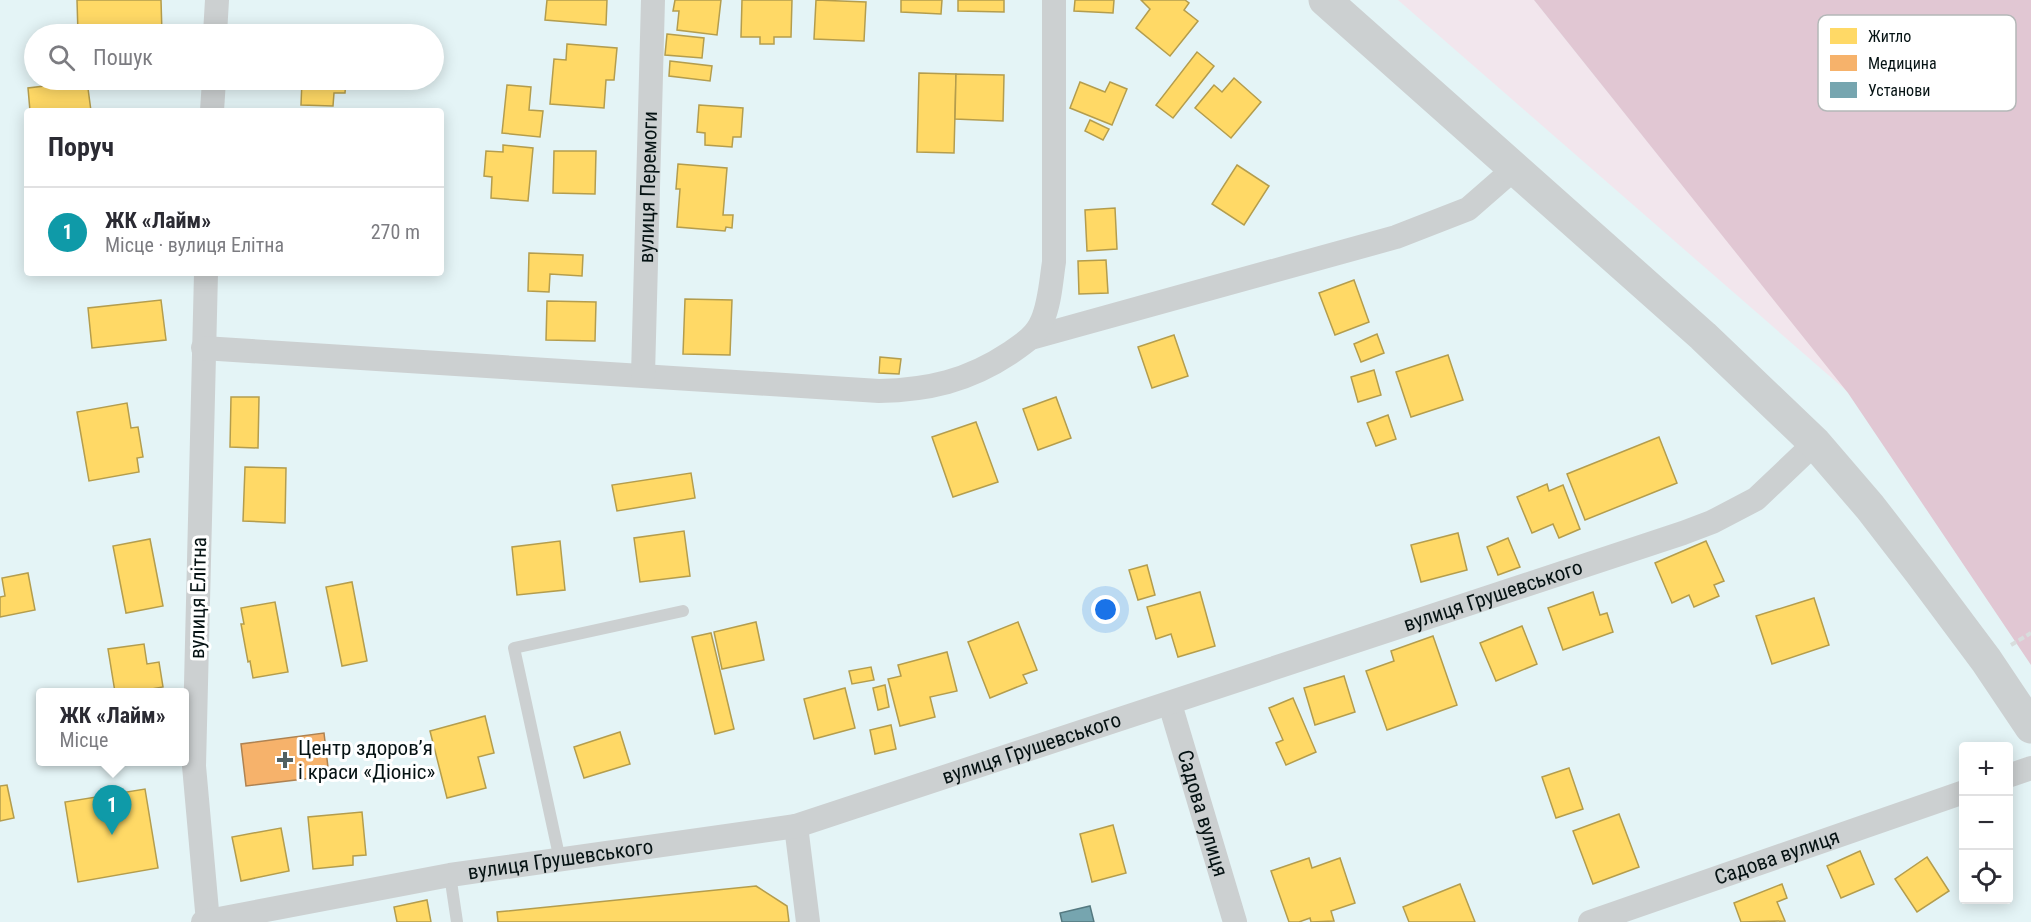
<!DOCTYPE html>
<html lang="uk">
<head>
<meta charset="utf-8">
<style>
	:root { --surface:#fff; --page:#f7f7f7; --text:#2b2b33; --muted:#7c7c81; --line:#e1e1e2; --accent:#536162 }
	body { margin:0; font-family:"Roboto Condensed",sans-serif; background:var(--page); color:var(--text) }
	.controls { position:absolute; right:18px; bottom:18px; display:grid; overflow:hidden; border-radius:6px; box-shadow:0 3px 15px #0003 }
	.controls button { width:54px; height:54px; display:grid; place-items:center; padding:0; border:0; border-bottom:2px solid var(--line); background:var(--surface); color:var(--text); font:30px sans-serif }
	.you { position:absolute; left:1106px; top:610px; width:21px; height:21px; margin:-15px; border:4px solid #fff; border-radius:50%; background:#1a73e8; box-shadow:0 0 0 9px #1a73e833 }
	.badge { display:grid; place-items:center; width:39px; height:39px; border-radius:50%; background:var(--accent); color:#fff; font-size:20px; font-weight:700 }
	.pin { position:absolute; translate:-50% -50px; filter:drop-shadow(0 2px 3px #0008) }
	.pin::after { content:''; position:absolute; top:32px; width:21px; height:18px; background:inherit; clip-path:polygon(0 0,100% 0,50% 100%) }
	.popup { position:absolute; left:36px; top:688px; width:153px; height:78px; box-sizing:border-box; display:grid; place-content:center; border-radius:6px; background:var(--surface); filter:drop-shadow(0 2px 4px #0005); font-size:20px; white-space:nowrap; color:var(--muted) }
	.popup b { font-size:22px; color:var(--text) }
	.popup::after { content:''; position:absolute; left:50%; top:100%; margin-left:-12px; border:12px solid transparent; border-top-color:var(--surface) }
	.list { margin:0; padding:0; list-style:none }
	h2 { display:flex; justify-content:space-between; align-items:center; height:78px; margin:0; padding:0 24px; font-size:26px }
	h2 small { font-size:20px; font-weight:400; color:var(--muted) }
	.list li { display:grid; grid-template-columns:39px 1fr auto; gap:18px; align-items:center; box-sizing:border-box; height:90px; padding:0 24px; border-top:2px solid var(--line) }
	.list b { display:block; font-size:22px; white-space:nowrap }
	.list p { margin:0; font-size:20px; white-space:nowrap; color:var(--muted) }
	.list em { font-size:20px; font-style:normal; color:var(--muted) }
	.icon { flex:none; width:33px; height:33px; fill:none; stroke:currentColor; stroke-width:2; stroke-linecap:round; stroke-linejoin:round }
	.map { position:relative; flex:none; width:2031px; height:922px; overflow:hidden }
	.search { position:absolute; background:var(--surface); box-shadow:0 3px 15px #0003; left:24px; top:24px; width:420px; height:66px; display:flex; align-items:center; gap:15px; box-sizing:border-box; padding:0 21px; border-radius:33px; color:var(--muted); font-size:22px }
	.panel { position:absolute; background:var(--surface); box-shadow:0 3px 15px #0003; left:24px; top:108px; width:420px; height:168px; border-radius:6px }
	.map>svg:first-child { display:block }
</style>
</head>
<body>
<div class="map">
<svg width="2031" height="922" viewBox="0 0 2031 922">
	<rect width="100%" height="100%" fill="#e4f4f6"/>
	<polygon fill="#f2e6ed" points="1398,0 1534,0 1849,393"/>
	<polygon fill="#e1c7d3" points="1534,0 2031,0 2031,665 1848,393"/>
	<g fill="#ffd966" stroke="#b49d4d" stroke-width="1.5">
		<polygon points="77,0 161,0 162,34 78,34"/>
		<polygon points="547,0 607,0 606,25 545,20"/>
		<polygon points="675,0 721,0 717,35 677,30 679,11 673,11"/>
		<polygon points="742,0 792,0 791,37 774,37 774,44 760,44 760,37 741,37"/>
		<polygon points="816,0 866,2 864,41 814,39"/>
		<polygon points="901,0 942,0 941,14 901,12"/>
		<polygon points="958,0 1004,0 1004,12 958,11"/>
		<polygon points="1075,0 1114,0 1113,13 1074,11"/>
		<polygon points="1141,0 1185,0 1189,3 1184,10 1198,21 1170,56 1136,28 1150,9"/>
		<polygon points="667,34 704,38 702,58 665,55"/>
		<polygon points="567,44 617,48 614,80 606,80 604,108 550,104 554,59 566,60"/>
		<polygon points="1197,52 1214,66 1173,118 1156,105"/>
		<polygon points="670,61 712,66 710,81 669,76"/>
		<polygon points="919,73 956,74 954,153 917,152"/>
		<polygon points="956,74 1004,75 1003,121 955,119"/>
		<polygon points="1234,78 1261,102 1231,138 1195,108 1214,85 1222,92"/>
		<polygon points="247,80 290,80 290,89 247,87"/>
		<polygon points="302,80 346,80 345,93 334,93 333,106 301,105"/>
		<polygon points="87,81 91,111 30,111 28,88"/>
		<polygon points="1080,82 1105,92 1110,82 1127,89 1112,125 1070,108"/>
		<polygon points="507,85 531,87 529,110 543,111 540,137 502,133"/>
		<polygon points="699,105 743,108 741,137 733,137 732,147 705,145 705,133 697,132"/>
		<polygon points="1090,120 1109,129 1103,140 1085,131"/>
		<polygon points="503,145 533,148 528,201 491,198 492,177 484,176 486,151 503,152"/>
		<polygon points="554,151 596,151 595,194 553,193"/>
		<polygon points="678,164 727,168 723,215 733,215 732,228 726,227 725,231 677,227 680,189 676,189"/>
		<polygon points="1237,165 1269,186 1244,225 1212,204"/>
		<polygon points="1115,208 1117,249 1087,251 1085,210"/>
		<polygon points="529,253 583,255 582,276 550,274 549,292 528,291"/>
		<polygon points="1106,260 1108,293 1079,294 1078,261"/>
		<polygon points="1354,280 1369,322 1335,335 1319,293"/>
		<polygon points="685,299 732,300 730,355 683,354"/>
		<polygon points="161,300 166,340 92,348 88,308"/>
		<polygon points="547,301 596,302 595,341 546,340"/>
		<polygon points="1377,334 1384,353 1361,362 1354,344"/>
		<polygon points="1174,335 1188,376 1152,388 1138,347"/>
		<polygon points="1448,355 1463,400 1411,417 1396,372"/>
		<polygon points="880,357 901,359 899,374 879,373"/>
		<polygon points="1374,370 1381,395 1358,402 1351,377"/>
		<polygon points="231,397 259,397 258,448 230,447"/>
		<polygon points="1056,397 1071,438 1038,450 1023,409"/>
		<polygon points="127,403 131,428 138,427 143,457 137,458 139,472 89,481 77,412"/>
		<polygon points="1388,415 1396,439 1376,446 1367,423"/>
		<polygon points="976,422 998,482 953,497 932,437"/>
		<polygon points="1659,437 1677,483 1585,520 1567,474"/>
		<polygon points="245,467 286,468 285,523 243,521"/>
		<polygon points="691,473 695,498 617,511 612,485"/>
		<polygon points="1547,484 1549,491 1563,485 1580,529 1559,538 1553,524 1532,533 1517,497"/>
		<polygon points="684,531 690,576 640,582 634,538"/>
		<polygon points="1458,533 1467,570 1421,582 1411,545"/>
		<polygon points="1508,538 1520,567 1498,575 1487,547"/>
		<polygon points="150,539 163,606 126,613 113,546"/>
		<polygon points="560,541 565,590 517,595 512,547"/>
		<polygon points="1706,541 1724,581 1714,585 1719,596 1694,607 1689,595 1672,603 1655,563"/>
		<polygon points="1147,565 1155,595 1138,600 1129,570"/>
		<polygon points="28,573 35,610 0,617 0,597 5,596 2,578"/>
		<polygon points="352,582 367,661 342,666 326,587"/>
		<polygon points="1200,592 1215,646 1178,657 1171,634 1156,639 1147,607"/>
		<polygon points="1593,592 1600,615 1607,613 1613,632 1563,650 1548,608"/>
		<polygon points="1814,598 1829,645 1772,664 1756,616"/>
		<polygon points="275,602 288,672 253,678 250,661 248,662 241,624 244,624 241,608"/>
		<polygon points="756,622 764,660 722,669 714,632"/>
		<polygon points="1018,622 1037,670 1023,675 1027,683 990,698 968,642"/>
		<polygon points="1522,626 1537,664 1496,681 1480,643"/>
		<polygon points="711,633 734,729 715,734 692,637"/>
		<polygon points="1433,636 1457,705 1387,730 1366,671 1394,661 1391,651"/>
		<polygon points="144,644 147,664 159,662 163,687 151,689 152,692 115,692 108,649"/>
		<polygon points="947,652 957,691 930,697 935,717 900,726 888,679 901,676 898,665"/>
		<polygon points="871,667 874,680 852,684 849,671"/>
		<polygon points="1344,676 1355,712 1315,725 1304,688"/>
		<polygon points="885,685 889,707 878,710 873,688"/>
		<polygon points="845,688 855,728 814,739 804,699"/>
		<polygon points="1293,698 1316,752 1286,765 1276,743 1283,740 1269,708"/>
		<polygon points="485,716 494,753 478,757 486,788 447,798 430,731"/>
		<polygon points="891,725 896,749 875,754 870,730"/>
		<polygon points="620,732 630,764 584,778 574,747"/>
		<polygon points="1569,768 1583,809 1556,818 1542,777"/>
		<polygon points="7,785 14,818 0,821 0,786"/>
		<polygon points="145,789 158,868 78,882 65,802"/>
		<polygon points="362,812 366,855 353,856 353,865 313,869 308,817"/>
		<polygon points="1619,814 1639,867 1593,884 1573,831"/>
		<polygon points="1113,825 1126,873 1092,882 1080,834"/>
		<polygon points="281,828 289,871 241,881 232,837"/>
		<polygon points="1860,851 1874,884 1841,898 1827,866"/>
		<polygon points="1927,857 1949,891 1917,912 1895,879"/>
		<polygon points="1309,858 1312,868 1340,858 1355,903 1331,911 1334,921 1311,922 1310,918 1299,922 1289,922 1271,871"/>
		<polygon points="1460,884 1475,922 1409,922 1403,907"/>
		<polygon points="1782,884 1787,898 1777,902 1785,921 1741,922 1734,903"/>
		<polygon points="756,886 787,906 789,922 498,922 497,912"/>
		<polygon points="427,900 431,922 397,922 394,907"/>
	</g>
	<polygon fill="#f6b26b" stroke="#ae8251" stroke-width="1.5" points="324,733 329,776 246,786 241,744"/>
	<polygon fill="#76a5af" stroke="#547980" stroke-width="1.5" points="1090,906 1094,922 1062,922 1060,913"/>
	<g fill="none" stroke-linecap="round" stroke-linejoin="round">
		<polyline stroke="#d8dddd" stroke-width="4" stroke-dasharray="6 3" stroke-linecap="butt" points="2011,645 2031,633"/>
		<g stroke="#ccd0d1" stroke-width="12">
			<polyline points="560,860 514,648 683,611"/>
			<polyline points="450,875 457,922"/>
		</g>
		<g stroke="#ccd0d1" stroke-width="24">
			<polyline points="215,34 217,0"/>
			<polyline points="212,111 214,80"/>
			<polyline points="206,273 194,766 208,922"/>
			<polyline points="1031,338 1396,237 1468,209 1515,168"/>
			<path d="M 203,348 L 879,391 C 928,390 968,381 1010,353 C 1023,344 1036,336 1042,321 C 1050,303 1051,281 1054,262 L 1054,0"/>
			<path id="s1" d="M 643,375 L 653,0"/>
			<path id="s2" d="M 1170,704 L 1235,922"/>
			<polyline points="2008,776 2031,768"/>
			<polyline points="796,826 808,922"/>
			<path id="s3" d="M 203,922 L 450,875 L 796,826 L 1683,533 L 1712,522 L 1756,499 L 1815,443"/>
			<path id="s4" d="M 1590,922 L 1964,792"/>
		</g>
		<polyline stroke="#ccd0d1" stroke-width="33" points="1325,0 1703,336 1815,443 1870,507 1921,573 1986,660 2031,727"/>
	</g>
	<path fill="#536162" stroke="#fff" stroke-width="2" d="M282 751h6v6h6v6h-6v6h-6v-6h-6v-6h6z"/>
	<g text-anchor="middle" stroke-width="6" stroke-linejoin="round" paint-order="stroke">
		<g font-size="21" fill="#051213" stroke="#fff">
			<text dy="7" stroke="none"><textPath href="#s1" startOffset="188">вулиця Перемоги</textPath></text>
			<text dy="7" stroke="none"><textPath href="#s3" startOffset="1335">вулиця Грушевського</textPath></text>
			<text transform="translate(198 598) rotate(-89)" y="7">вулиця Елітна</text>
			<text dy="7" stroke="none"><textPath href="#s3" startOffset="849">вулиця Грушевського</textPath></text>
			<text dy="7" stroke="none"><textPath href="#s2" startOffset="114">Садова вулиця</textPath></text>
			<text dy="7" stroke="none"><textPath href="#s4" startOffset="198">Садова вулиця</textPath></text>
			<text dy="7" stroke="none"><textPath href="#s3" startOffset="363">вулиця Грушевського</textPath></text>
		</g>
		<g font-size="21" fill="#051213" stroke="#fff" text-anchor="start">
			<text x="298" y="755">Центр здоровʼя<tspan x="298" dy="24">і краси «Діоніс»</tspan></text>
		</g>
	</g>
	<rect x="1818" y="15" width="198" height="96" rx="9" fill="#fff" stroke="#b4b8b8" stroke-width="1.5"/>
	<rect x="1830" y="28" width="27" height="16" fill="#ffd966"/>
	<rect x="1830" y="55" width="27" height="16" fill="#f6b26b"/>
	<rect x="1830" y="82" width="27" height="16" fill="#76a5af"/>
	<g font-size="16" fill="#051213">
		<text x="1868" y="42">Житло</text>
		<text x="1868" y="69">Медицина</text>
		<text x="1868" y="96">Установи</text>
	</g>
</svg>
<div class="controls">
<button>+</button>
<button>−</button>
<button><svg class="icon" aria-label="locate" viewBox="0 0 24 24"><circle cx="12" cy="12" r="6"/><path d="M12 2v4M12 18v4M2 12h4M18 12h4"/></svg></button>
</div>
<div class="you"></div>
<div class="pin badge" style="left:112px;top:835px;background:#0f9aa8">1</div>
<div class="popup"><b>ЖК «Лайм»</b>Місце</div>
<div class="search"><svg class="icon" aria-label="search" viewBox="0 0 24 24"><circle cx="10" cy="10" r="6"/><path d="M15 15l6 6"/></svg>Пошук</div>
<section class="panel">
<h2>Поруч<small></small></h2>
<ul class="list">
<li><span class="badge" style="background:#0f9aa8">1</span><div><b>ЖК «Лайм»</b><p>Місце · вулиця Елітна</p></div><em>270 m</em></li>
</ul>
</section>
</div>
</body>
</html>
